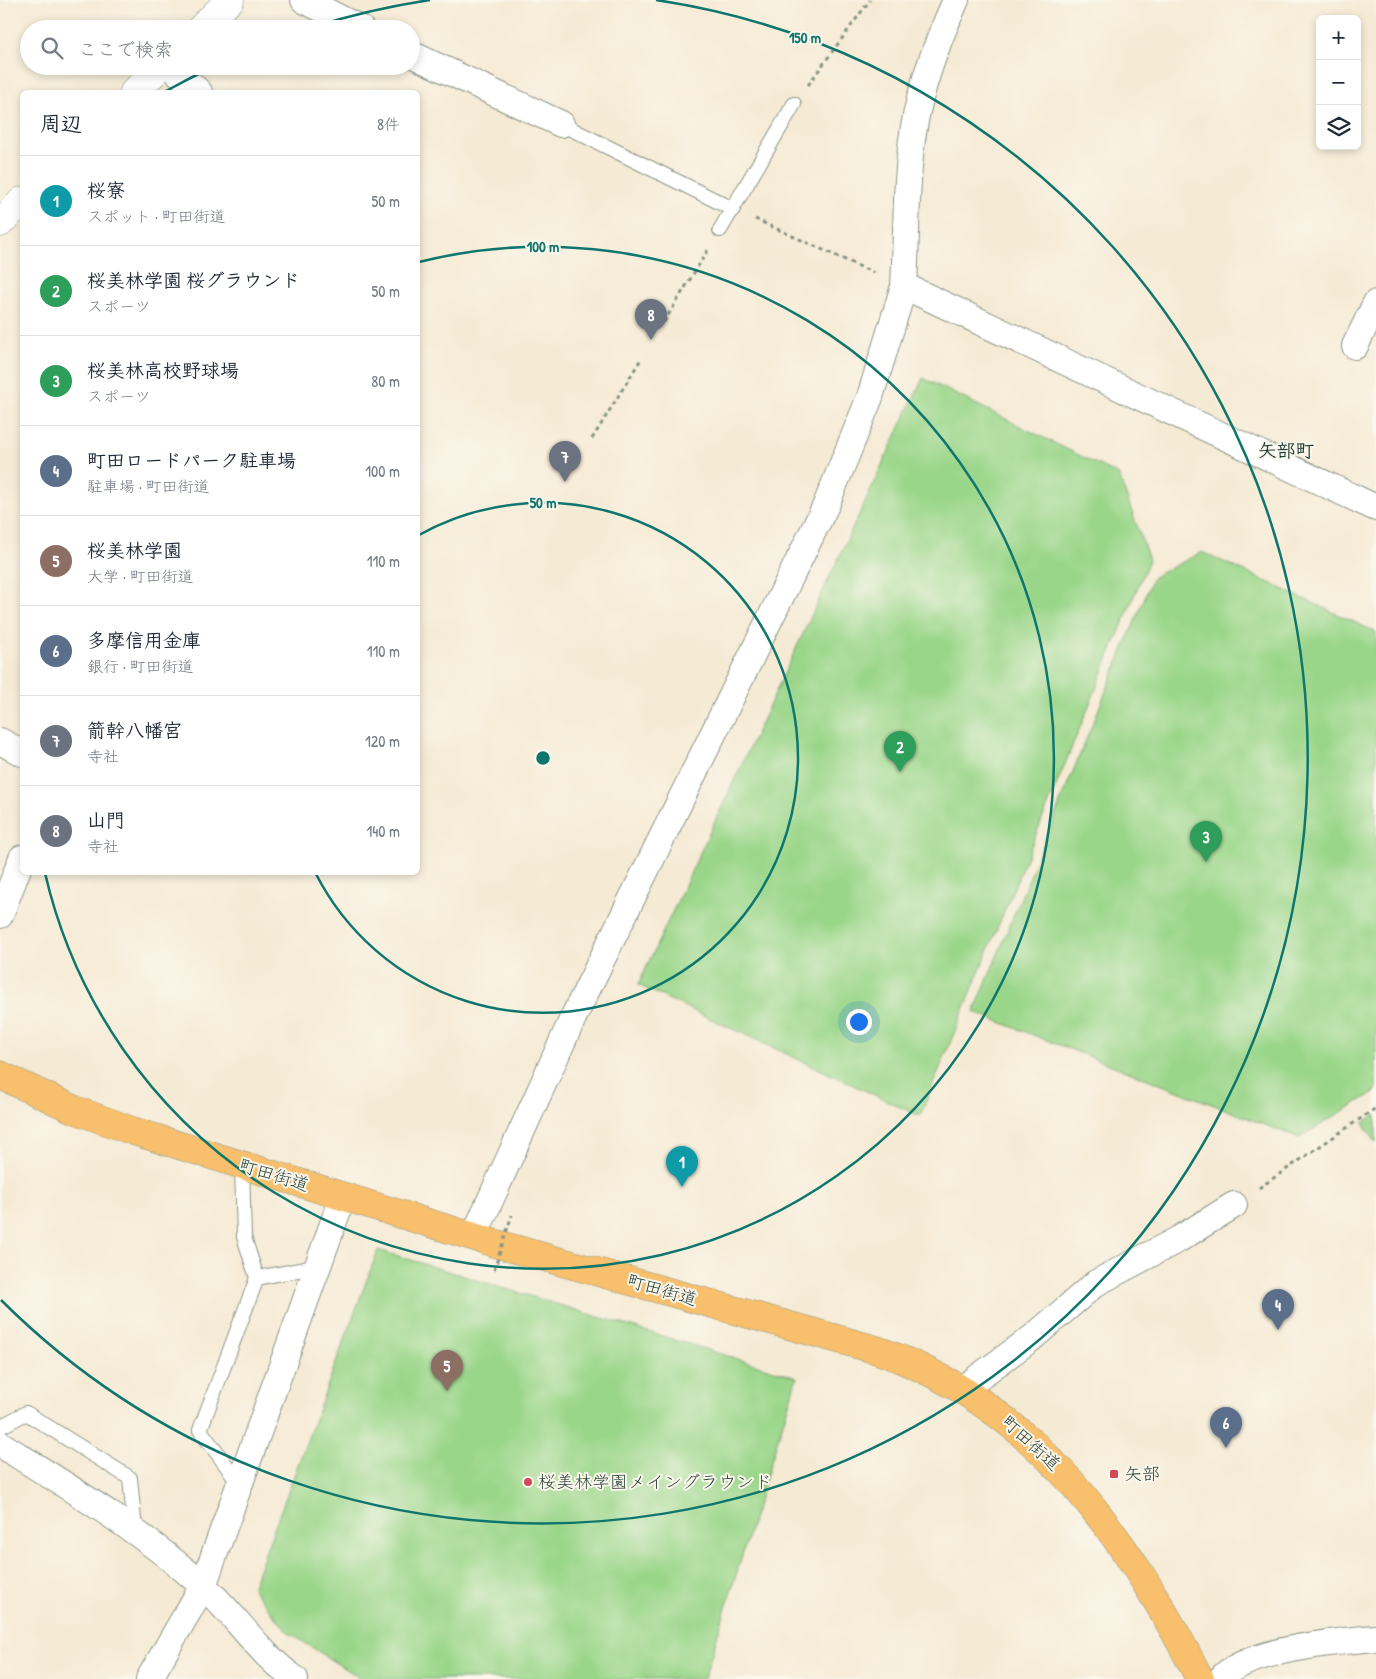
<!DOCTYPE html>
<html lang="ja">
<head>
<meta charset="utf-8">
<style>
	:root { --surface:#fff; --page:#f2f2f3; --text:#1f2937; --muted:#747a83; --line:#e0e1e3; --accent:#7c3aed }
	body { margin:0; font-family:"Patrick Hand","Klee One",sans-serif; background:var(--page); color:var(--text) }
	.controls { position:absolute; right:15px; top:15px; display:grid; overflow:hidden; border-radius:8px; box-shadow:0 2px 8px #0003 }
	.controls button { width:45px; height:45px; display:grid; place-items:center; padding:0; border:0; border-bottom:1px solid var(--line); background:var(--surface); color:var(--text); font:25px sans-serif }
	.you { position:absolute; left:858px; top:1021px; width:18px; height:18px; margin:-12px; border:4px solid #fff; border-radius:50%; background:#1a73e8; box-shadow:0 0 0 8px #1a73e833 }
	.badge { display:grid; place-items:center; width:32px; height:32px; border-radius:50%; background:var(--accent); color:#fff; font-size:16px; font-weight:700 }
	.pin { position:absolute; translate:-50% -41px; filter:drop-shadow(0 1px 2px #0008) }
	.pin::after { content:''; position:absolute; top:26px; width:18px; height:15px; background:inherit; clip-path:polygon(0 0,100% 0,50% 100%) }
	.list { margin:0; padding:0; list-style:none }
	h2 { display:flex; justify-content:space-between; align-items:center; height:65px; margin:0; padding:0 20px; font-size:21px }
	h2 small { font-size:16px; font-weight:400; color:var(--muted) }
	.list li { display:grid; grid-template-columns:32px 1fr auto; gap:15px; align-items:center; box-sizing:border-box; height:90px; padding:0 20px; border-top:1px solid var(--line) }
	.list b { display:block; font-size:19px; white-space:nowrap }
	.list p { margin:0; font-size:16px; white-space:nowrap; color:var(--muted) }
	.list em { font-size:16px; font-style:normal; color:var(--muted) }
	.icon { flex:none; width:28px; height:28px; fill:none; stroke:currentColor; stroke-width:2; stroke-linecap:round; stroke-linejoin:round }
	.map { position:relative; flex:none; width:1376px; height:1679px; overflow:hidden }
	.search { position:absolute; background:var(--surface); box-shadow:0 2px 8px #0003; left:20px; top:20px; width:400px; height:55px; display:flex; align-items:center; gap:12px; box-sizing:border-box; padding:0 18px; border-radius:28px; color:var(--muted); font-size:19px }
	.panel { position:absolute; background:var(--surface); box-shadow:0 2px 8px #0003; left:20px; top:90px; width:400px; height:785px; border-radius:8px }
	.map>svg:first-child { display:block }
</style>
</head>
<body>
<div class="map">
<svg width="1376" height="1679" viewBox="0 0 1376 1679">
	<rect width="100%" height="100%" fill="#fbf7ec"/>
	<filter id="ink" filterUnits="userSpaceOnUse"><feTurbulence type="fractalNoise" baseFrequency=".02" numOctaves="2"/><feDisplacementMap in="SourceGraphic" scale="10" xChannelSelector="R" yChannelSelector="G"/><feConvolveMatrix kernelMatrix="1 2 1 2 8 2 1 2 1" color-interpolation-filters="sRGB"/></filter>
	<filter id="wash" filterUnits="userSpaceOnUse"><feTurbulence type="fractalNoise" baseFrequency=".0096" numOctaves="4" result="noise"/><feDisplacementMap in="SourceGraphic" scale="20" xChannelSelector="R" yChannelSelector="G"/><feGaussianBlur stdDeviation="1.12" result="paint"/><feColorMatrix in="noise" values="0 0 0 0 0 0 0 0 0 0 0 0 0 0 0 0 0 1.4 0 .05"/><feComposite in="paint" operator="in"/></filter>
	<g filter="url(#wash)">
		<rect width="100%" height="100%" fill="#f5ead4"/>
		<g fill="#9ad689" stroke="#5c8a5e">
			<polygon points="923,378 1119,475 1149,560 920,1116 638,985"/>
			<polygon points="1202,552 1376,632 1376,1091 1299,1138 974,1012 1153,577"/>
			<polygon points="1376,1114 1376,1143 1363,1123"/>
			<polygon points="378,1250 797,1377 704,1679 361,1679 288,1632 252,1588"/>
		</g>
	</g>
	<g filter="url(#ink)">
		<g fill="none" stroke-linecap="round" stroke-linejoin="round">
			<defs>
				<g id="service">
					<polyline points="561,124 733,209"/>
					<polyline points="720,230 794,104"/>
					<polyline points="257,1278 319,1266"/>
					<polyline points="0,1427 26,1413 130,1478 135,1530"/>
					<polyline points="240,1484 200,1430 257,1278 244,1237 242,1165"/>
				</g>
				<g id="minor">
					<polyline points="304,0 361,29"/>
					<path d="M 956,0 C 938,40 921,84 914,127 C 905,179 907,234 904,286 L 1376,508"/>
					<polyline points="411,54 561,124"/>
					<polyline points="171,66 199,92"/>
					<polyline points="1355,346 1376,303"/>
					<polyline points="0,741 22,753"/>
					<polyline points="0,915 22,858"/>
					<polyline points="474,1236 573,1018 826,505 870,397 904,286"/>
					<polyline points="962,1389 1032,1338 1096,1283 1179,1239 1234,1205"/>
					<path d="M 0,1444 C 70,1488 140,1530 202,1585 C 235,1614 258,1653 295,1679"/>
					<polyline points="149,1679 203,1586 343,1196"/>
					<path d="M 1221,1679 C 1243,1650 1340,1641 1376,1638"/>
				</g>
				<g id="tertiary">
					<polyline points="200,29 230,0"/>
					<polyline points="134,92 161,66"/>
					<polyline points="0,223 22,201"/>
				</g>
				<path id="primary" d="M 0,1075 L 73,1109 L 133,1131 L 490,1242 L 877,1350 C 1036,1405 1126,1535 1200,1679"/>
			</defs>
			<use href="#service" stroke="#8a9484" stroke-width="16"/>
			<use href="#minor" stroke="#8a9484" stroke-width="28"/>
			<use href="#tertiary" stroke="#8a9484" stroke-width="29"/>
			<use href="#primary" stroke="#8a9484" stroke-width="29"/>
			<g stroke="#8a9484" stroke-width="3" stroke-dasharray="4 4" stroke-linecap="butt">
				<polyline points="808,85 870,0"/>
				<polyline points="755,219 874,273"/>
				<polyline points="664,322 708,250"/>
				<polyline points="592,439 641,359"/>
				<polyline points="1259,1188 1376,1108"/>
			</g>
			<use href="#service" stroke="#fff" stroke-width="14"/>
			<use href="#minor" stroke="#fff" stroke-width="26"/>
			<use href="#tertiary" stroke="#fff" stroke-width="28"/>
			<use href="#primary" stroke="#f8bf6c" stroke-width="28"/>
			<polyline stroke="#8a9484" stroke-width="3" stroke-dasharray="4 4" stroke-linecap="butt" points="494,1270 512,1215"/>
		</g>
	</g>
	<g fill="none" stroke="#0f766e" stroke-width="2.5">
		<path d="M419 535A255 255 0 1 1 316 874"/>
		<path d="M419 262A511 511 0 1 1 45 873"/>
		<path d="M166 91A766 766 0 0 1 213 67M313 27A766 766 0 0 1 430 0M656 0A766 766 0 1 1 1 1300"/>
	</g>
	<g fill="#d1495b" stroke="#fbf7ec" stroke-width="2">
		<rect x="1109" y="1469" width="10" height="10" rx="2.5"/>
		<circle cx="528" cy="1482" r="5"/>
	</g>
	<g text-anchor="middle" stroke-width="4" stroke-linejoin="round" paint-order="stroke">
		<g font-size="18" fill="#1f3d34" stroke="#fbf7ec">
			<text transform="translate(274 1175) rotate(17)" y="6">町田街道</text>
			<text transform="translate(662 1290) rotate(16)" y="6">町田街道</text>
			<text transform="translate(1031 1443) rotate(42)" y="6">町田街道</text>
		</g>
		<g font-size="18" fill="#1f3d34" stroke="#fbf7ec" text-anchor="start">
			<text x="1124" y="1480">矢部</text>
			<text x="538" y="1488">桜美林学園メイングラウンド</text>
		</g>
		<g font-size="19" font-weight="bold" fill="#1f3d34" stroke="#fbf7ec">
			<text x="1286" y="457">矢部町</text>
		</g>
	</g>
	<circle cx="543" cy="758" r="8" fill="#0f766e" stroke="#fbf7ec" stroke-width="2.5"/>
	<g font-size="15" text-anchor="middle" font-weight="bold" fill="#0f766e" stroke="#fbf7ec" stroke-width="4" stroke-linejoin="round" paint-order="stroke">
		<text x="805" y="43">150 m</text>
		<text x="543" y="252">100 m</text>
		<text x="543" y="508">50 m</text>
	</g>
</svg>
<div class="controls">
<button>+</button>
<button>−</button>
<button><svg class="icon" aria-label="layers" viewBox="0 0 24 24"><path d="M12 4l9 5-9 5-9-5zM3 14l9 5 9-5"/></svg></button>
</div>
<div class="you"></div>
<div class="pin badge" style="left:682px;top:1187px;background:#0f9aa8">1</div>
<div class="pin badge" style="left:900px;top:772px;background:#2e9e5b">2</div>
<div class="pin badge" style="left:1206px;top:862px;background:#2e9e5b">3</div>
<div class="pin badge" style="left:1278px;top:1330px;background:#5c6f8a">4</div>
<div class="pin badge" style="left:447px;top:1391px;background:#8d6e63">5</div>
<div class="pin badge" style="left:1226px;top:1448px;background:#5c6f8a">6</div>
<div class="pin badge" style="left:565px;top:482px;background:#6b7280">7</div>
<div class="pin badge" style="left:651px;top:340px;background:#6b7280">8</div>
<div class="search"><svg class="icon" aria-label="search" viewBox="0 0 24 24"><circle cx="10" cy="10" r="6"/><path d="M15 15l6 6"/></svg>ここで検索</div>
<section class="panel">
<h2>周辺<small>8件</small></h2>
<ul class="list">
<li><span class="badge" style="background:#0f9aa8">1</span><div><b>桜寮</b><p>スポット · 町田街道</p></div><em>50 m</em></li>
<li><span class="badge" style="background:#2e9e5b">2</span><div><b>桜美林学園 桜グラウンド</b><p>スポーツ</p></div><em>50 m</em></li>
<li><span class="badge" style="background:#2e9e5b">3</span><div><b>桜美林高校野球場</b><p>スポーツ</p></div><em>80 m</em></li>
<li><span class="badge" style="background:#5c6f8a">4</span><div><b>町田ロードパーク駐車場</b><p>駐車場 · 町田街道</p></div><em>100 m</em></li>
<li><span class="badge" style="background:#8d6e63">5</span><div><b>桜美林学園</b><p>大学 · 町田街道</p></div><em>110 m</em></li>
<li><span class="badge" style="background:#5c6f8a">6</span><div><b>多摩信用金庫</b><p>銀行 · 町田街道</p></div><em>110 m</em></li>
<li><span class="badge" style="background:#6b7280">7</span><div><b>箭幹八幡宮</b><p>寺社</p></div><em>120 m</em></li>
<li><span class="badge" style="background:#6b7280">8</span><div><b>山門</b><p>寺社</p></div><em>140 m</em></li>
</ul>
</section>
</div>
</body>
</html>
